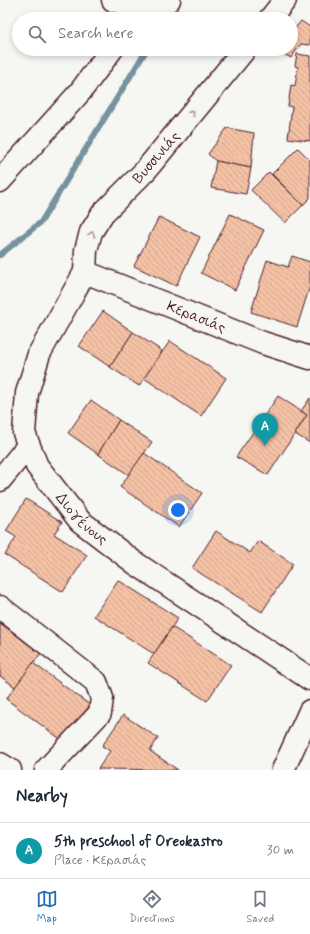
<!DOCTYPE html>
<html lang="en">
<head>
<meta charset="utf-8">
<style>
	:root { --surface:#fff; --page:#f2f2f3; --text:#1f2937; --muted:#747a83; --line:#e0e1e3; --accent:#1f6fb2 }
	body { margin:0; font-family:Mynerve,sans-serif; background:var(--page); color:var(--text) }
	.you { position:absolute; left:178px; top:510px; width:14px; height:14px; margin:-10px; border:3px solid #fff; border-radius:50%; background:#1a73e8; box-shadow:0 0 0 6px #1a73e833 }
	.badge { display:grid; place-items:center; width:26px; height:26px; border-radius:50%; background:var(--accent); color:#fff; font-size:13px; font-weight:700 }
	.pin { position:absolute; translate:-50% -33px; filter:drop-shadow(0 1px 2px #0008) }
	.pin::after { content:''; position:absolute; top:21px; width:14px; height:12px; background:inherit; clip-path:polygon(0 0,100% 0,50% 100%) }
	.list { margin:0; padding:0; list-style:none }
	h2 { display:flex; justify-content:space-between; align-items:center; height:52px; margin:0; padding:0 16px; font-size:17px }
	h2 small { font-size:13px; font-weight:400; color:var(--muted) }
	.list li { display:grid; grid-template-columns:26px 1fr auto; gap:12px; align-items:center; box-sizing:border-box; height:56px; padding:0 16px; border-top:1px solid var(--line) }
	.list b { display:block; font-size:15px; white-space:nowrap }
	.list p { margin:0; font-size:13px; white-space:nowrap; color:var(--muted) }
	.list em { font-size:13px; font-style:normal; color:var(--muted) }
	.icon { flex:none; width:22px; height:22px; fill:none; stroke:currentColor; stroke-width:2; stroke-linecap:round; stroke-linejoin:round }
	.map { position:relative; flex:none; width:310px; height:770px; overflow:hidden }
	.search { position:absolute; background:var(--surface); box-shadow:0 2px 6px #0003; left:12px; right:12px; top:12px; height:44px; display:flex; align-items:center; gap:10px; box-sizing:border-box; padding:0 14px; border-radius:22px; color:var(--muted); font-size:15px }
	.sheet { height:108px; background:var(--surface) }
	nav { display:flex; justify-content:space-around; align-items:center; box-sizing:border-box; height:56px; border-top:1px solid var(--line); background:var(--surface); font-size:11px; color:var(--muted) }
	nav a { display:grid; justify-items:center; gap:2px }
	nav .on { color:var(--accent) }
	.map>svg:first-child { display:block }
</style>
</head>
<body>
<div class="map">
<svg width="310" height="770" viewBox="0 0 310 770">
	<defs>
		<pattern id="building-back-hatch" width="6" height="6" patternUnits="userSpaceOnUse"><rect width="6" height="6" fill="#f4c2a5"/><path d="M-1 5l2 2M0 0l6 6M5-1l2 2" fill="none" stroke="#d3a68e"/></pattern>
	</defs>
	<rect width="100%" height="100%" fill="#f6f6f2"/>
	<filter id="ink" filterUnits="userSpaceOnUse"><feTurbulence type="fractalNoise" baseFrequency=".025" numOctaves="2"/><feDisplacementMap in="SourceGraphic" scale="8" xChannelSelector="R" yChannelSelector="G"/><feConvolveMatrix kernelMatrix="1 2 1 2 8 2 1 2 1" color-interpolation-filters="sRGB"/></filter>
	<g filter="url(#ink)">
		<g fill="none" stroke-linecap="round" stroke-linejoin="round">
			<g stroke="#74929f" stroke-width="6">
				<polyline points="166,19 167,17"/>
				<polyline points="0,255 41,222 147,49"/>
			</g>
		</g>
		<g fill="url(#building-back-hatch)" stroke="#4a1f2b">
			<polygon points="301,21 310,27 310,45 301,44 291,58 276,50 291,49 291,33"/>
			<polygon points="297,54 310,56 310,141 288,138 292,107 288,106 291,85 295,86 298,67 295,66"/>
			<polygon points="227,128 254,133 251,168 216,161 208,154"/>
			<polygon points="298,148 310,160 310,198 303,205 272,174"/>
			<polygon points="216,161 251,168 246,194 211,188"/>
			<polygon points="269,172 303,205 285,223 251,190"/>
			<polygon points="230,214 264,230 235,290 201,273"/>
			<polygon points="159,217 200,237 176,286 134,266"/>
			<polygon points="292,256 310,262 310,286 297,327 251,312 267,260 288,267"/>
			<polygon points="103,311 133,332 110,367 79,346"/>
			<polygon points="133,332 162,351 139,386 110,367"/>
			<polygon points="170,341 226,378 201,416 144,378"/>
			<polygon points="278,396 307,415 268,475 236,457"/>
			<polygon points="310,398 310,443 295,434 307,415 301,411"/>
			<polygon points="91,400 119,420 98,454 68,433"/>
			<polygon points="119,420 152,442 129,475 98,454"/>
			<polygon points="144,453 202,493 179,527 120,487"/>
			<polygon points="26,499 62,522 54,534 87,555 63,592 5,555 16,537 6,531"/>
			<polygon points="216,531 250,553 258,541 293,564 262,612 192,568"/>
			<polygon points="118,580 178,618 154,654 94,616"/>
			<polygon points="0,623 41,653 15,687 0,676"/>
			<polygon points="172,627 231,665 207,701 148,663"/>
			<polygon points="33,663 90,705 63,741 6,699"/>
			<polygon points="123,715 158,738 150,751 178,770 98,769 110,751 102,746"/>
		</g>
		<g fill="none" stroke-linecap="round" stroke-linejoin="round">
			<defs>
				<g id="minor">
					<path d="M 113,0 C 128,6 155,11 169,0"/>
					<polyline points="270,19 285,0"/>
					<path id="s1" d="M 245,49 L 145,171 L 103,213 L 91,232 L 86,250 L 85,272 L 39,354 L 27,393 L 24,433 L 37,466 L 80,521 L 135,563 L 310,679"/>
					<polyline points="0,181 80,92 112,49"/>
					<path id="s2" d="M 85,272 L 263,343 L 310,358"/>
					<polyline points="0,480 28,446"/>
					<polyline points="0,607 96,682 102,698 100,713 46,770"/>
					<polyline points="0,764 10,770"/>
					<polyline points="283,770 310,711"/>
				</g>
			</defs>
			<use href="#minor" stroke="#4a1f2b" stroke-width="25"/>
			<use href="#minor" stroke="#f6f6f2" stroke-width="22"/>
		</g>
		<defs><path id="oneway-chevron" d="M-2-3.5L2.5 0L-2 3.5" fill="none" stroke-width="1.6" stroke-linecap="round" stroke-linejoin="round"/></defs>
		<g stroke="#a99598">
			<use href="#oneway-chevron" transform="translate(192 113) rotate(-51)"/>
			<use href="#oneway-chevron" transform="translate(92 234) rotate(-68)"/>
		</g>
	</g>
	<g text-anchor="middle" stroke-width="4" stroke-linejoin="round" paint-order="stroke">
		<g font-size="15" fill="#4a1f2b" stroke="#f6f6f2">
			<text transform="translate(156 157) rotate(-49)" y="5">Βυσσινιάς</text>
			<text dy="5" stroke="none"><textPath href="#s2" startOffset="120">Κερασιάς</textPath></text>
			<text dy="5" stroke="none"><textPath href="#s1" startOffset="560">Διογένους</textPath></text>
		</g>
	</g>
</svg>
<div class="you"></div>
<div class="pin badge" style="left:265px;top:446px;background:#0f9aa8">A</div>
<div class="search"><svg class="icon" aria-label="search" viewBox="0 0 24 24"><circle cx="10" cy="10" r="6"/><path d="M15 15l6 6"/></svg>Search here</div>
</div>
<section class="sheet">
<h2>Nearby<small></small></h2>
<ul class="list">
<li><span class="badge" style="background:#0f9aa8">A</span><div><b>5th preschool of Oreokastro</b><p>Place · Κερασιάς</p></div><em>30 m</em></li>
</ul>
</section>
<nav>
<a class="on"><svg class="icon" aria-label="map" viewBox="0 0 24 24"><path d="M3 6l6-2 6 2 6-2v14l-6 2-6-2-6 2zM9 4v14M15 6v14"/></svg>Map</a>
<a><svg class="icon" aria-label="directions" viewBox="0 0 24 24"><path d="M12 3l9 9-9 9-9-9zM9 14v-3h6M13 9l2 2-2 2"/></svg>Directions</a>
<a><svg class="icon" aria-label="saved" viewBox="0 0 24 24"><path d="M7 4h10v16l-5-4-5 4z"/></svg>Saved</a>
</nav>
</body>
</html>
